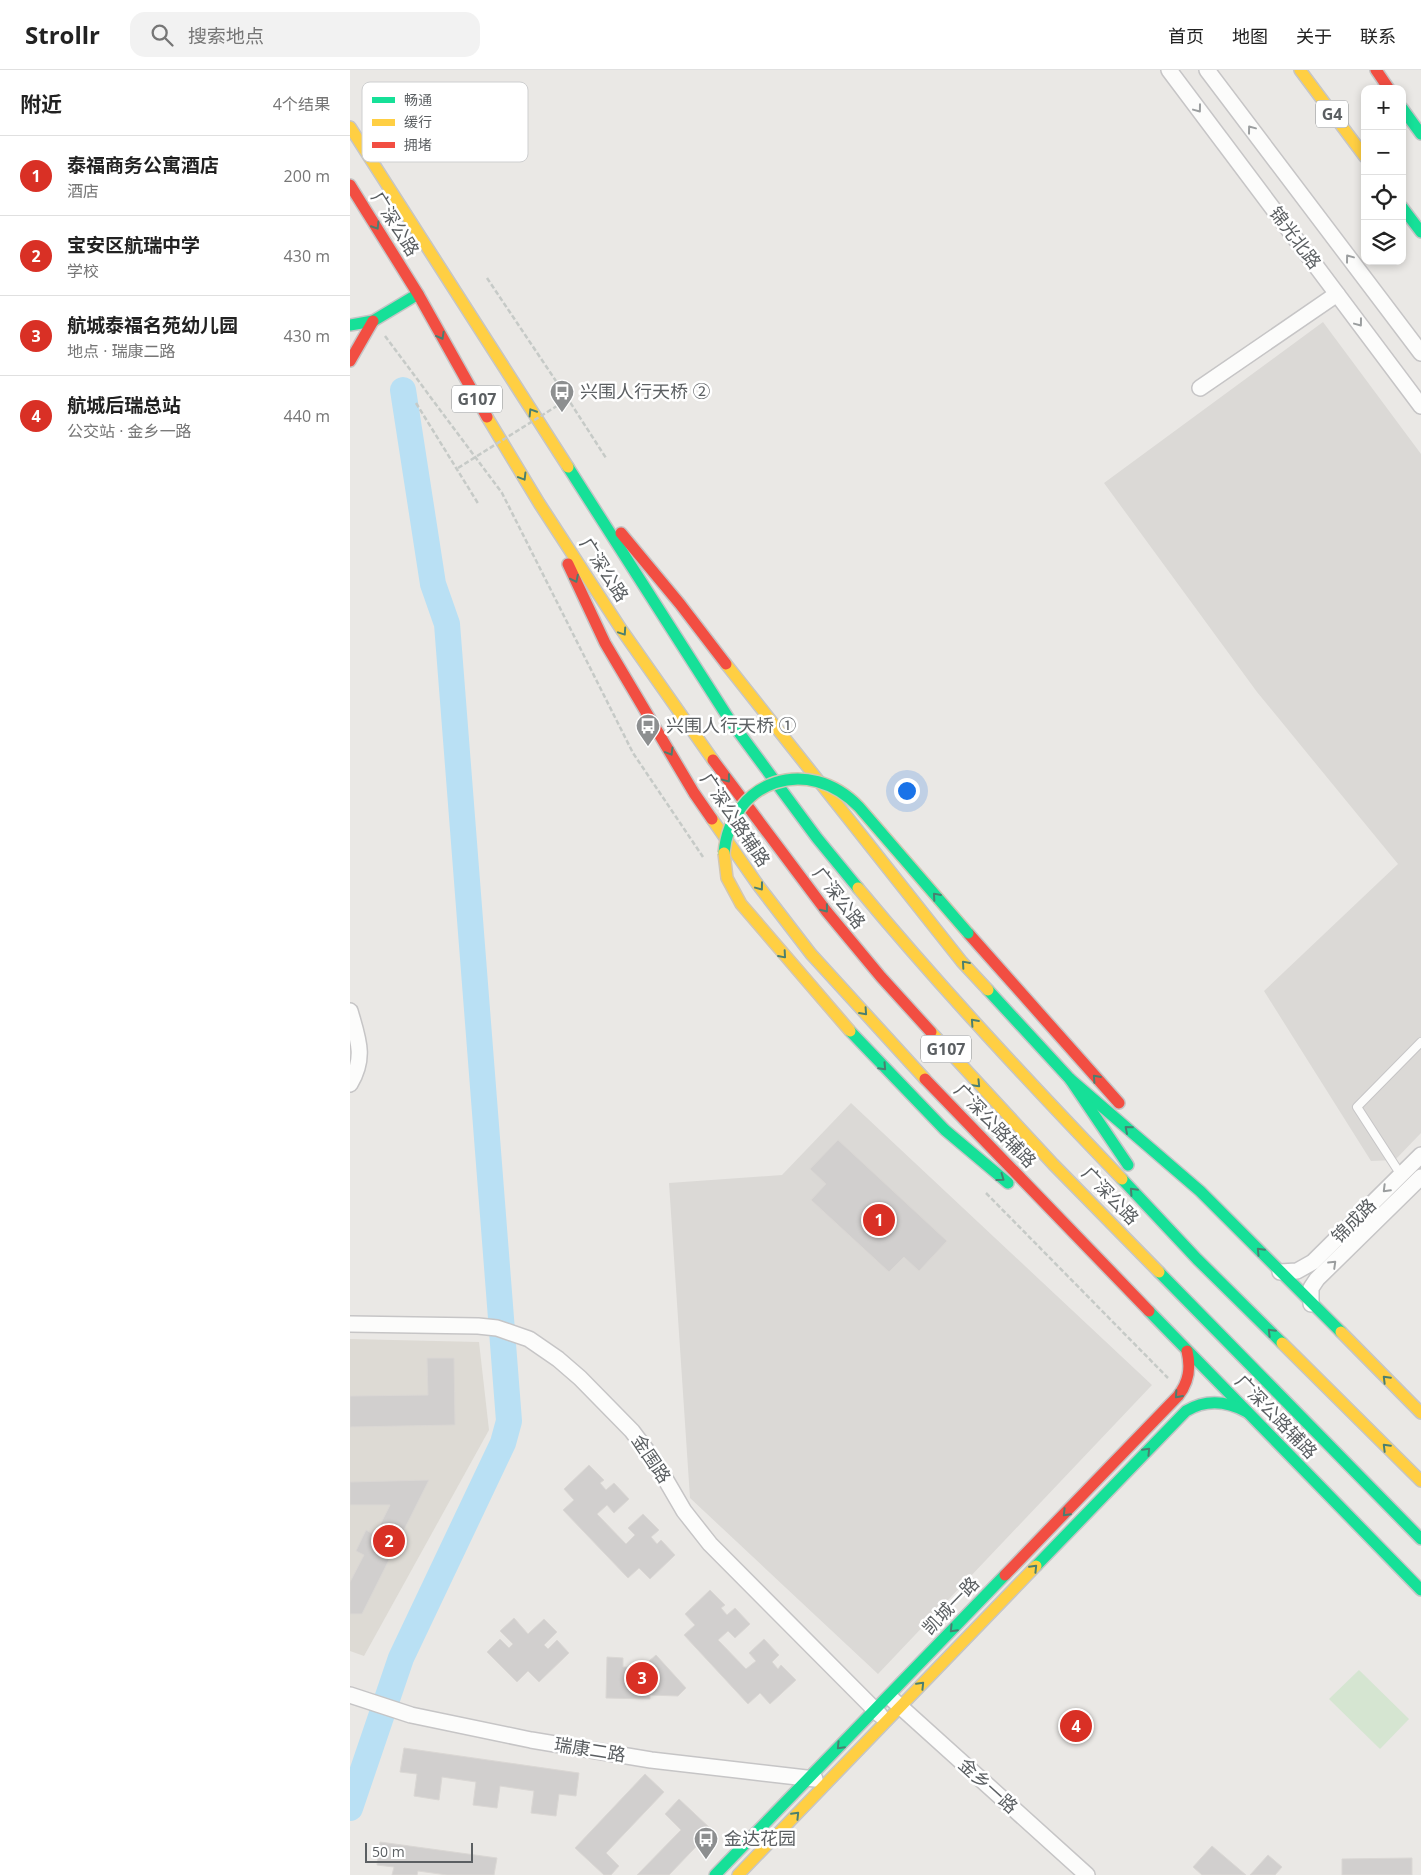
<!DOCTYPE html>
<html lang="zh">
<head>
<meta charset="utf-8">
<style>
	:root { --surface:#fff; --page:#f2f2f2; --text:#222; --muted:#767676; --line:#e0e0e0; --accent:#d93025 }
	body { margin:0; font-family:"Open Sans","Noto Sans SC",sans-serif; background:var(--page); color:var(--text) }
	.controls { position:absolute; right:15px; top:15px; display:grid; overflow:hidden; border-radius:10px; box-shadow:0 2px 8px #0003 }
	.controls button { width:45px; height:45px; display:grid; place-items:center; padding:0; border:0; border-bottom:1px solid var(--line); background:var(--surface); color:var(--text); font:25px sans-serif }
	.scale { position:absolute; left:15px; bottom:12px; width:108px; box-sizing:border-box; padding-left:5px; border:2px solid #5b5f62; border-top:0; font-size:14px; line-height:18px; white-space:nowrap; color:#5b5f62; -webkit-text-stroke:4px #fff; paint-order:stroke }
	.you { position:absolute; left:556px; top:720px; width:18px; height:18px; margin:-12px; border:4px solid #fff; border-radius:50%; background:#1a73e8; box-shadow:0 0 0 8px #1a73e833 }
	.badge { display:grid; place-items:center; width:32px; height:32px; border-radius:50%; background:var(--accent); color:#fff; font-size:16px; font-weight:700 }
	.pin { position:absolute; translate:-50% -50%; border:2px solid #fff; box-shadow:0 1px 5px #0006 }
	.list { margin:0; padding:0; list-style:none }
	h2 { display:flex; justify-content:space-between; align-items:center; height:65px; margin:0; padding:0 20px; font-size:21px }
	h2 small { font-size:16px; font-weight:400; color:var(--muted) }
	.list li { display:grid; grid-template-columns:32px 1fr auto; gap:15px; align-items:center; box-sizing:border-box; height:80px; padding:0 20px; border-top:1px solid var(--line) }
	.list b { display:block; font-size:19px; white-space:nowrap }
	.list p { margin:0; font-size:16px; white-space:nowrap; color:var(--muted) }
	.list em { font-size:16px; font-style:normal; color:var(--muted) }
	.icon { flex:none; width:28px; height:28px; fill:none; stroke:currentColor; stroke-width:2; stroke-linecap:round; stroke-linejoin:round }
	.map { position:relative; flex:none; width:1071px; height:1805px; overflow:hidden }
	header { display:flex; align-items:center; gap:30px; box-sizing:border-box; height:70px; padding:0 25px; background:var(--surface); border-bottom:1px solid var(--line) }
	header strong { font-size:24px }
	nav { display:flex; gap:28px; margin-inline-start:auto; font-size:18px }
	.search { width:350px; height:45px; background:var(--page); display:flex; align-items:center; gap:12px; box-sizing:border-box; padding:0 18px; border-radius:15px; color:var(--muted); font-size:19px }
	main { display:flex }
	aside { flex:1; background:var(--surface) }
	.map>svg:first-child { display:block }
</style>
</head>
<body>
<header>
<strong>Strollr</strong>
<div class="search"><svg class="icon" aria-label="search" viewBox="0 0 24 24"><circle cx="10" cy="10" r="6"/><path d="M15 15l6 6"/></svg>搜索地点</div>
<nav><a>首页</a><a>地图</a><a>关于</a><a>联系</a></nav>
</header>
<main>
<aside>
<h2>附近<small>4个结果</small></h2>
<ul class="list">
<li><span class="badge">1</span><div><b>泰福商务公寓酒店</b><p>酒店</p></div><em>200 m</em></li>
<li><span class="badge">2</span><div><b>宝安区航瑞中学</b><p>学校</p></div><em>430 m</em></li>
<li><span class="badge">3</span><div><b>航城泰福名苑幼儿园</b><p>地点 · 瑞康二路</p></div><em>430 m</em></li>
<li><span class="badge">4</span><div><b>航城后瑞总站</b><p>公交站 · 金乡一路</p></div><em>440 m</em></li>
</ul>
</aside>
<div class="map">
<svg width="1071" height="1805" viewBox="0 0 1071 1805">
	<rect width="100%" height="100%" fill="#eae8e5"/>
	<g fill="#dbd9d6">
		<polygon points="973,252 1071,384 1071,1063 1045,1090 1021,1091 914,921 1048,794 907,622 754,413"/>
		<polygon points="501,1033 802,1315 528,1604 340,1428 319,1113 432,1105"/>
	</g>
	<polygon fill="#dddad4" points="0,1269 129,1272 139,1360 14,1586 0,1581"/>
	<polygon fill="#d5e5d1" points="1009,1600 1059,1649 1030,1679 979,1629"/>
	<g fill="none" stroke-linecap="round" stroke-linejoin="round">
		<polyline stroke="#b9e0f4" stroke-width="26" points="0,1738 51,1588 153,1373 159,1351 97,554 83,514 53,320"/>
	</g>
	<g fill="#d1cfce" stroke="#dad7d4">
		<polygon points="488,1070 597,1171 569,1201 554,1187 539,1202 461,1130 476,1114 460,1099"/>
		<polygon points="77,1288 104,1288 105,1355 0,1357 0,1326 78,1325"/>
		<polygon points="239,1395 254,1410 250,1413 256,1420 264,1413 279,1429 264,1443 257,1435 247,1444 276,1474 285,1465 278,1458 293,1444 309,1460 301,1467 307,1474 311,1470 325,1485 300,1509 289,1498 278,1508 213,1440 224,1430 214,1419"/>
		<polygon points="79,1410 12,1544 0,1544 0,1512 14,1485 6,1481 16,1460 25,1465 40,1435 0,1435 0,1412"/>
		<polygon points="360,1520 375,1535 371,1538 377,1545 385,1538 400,1554 385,1568 378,1561 368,1570 396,1599 406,1591 399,1583 414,1569 429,1585 422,1592 428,1599 431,1595 446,1610 420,1634 410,1623 398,1634 334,1565 345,1555 335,1544"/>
		<polygon points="164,1548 178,1564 194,1549 207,1562 194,1575 198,1579 207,1570 219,1583 189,1612 178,1601 167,1612 137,1582 150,1569 159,1578 163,1574 150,1561"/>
		<polygon points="306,1585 336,1618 328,1626 300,1625 300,1629 256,1628 257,1587 273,1588 273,1597 298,1598 298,1592"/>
		<polygon points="54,1678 229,1703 226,1726 209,1724 206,1746 181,1743 184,1721 150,1716 147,1738 123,1735 126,1712 92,1707 89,1730 64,1726 67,1704 50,1702"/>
		<polygon points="295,1704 314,1722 256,1783 269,1796 261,1805 254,1805 225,1778"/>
		<polygon points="329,1729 362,1760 319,1805 287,1805 331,1760 315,1744"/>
		<polygon points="30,1772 147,1788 144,1805 97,1805 68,1801 67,1805 42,1805 44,1797 27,1795"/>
		<polygon points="862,1776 896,1805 852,1805 843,1797"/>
		<polygon points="918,1785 932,1797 925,1805 900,1805"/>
		<polygon points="1062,1788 1062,1805 992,1805 992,1789"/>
	</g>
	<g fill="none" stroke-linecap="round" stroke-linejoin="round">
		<defs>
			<polyline id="lane" points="1051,1105 1007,1037 1071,972"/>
			<g id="street">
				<polyline points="819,0 1071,336"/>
				<polyline points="857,0 1071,283"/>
				<polyline points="850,318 987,224"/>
				<path d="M 0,941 C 8,969 16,987 0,1014"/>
				<polyline points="930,1202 947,1201 963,1192 1071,1085"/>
				<polyline points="961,1234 961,1218 967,1209 1071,1107"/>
				<polyline points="0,1254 128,1256 147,1258 179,1269 208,1289 230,1308 282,1361 306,1393 334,1441 360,1474 530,1645"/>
				<polyline points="0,1625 61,1645 181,1670 301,1690 465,1709"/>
				<polyline points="543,1630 737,1805"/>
			</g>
			<g id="fast">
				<polyline points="1052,38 1071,64"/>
				<polyline points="1052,137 1071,162"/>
				<polyline points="0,255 23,251 68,224"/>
				<polyline points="218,397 379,649 467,768 508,818"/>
				<polyline points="638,920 720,1009 850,1121 991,1262"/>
				<polyline points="500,961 595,1060 658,1113"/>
				<polyline points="720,1009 778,1095"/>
				<polyline points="772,1109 847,1189 932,1273"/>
				<polyline points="809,1202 1071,1469"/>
				<polyline points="799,1241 1071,1520"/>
				<path d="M 686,1496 L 836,1341 C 856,1329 877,1331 897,1342"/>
				<polyline points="365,1805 655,1505"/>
			</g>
			<g id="slow">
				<polyline points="950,0 1015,87"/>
				<polyline points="0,57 218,397"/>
				<polyline points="137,347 189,433 271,559 363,690"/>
				<polyline points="376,594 612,892 638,920"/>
				<polyline points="362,749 408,815 461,884 575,1009"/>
				<path d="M 508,818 C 592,919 681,1014 772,1109"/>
				<polyline points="581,962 703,1094 809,1202"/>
				<polyline points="991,1262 1071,1343"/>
				<polyline points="932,1273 1071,1411"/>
				<polyline points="388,1805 686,1496"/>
			</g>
			<g id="jam">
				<polyline points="1026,0 1039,19"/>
				<polyline points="0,115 68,224 137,347"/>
				<polyline points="0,291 23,251"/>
				<polyline points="271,463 330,534 376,594"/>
				<polyline points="218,494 255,573 344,723 362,749"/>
				<polyline points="363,690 477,842 531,907 581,962"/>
				<polyline points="618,863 769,1033"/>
				<polyline points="575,1009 799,1241"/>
				<path d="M 655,1505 L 828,1326 C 839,1312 841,1298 837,1281"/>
			</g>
		</defs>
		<use href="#lane" stroke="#c6c5c6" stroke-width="10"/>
		<use href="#street" stroke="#c6c5c6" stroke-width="18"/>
		<use href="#fast" stroke="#c5c5c6" stroke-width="14"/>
		<use href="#slow" stroke="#c5c5c6" stroke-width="14"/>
		<use href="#jam" stroke="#c5c5c6" stroke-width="14"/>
		<g stroke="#c6cac7" stroke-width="2.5" stroke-dasharray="5 2.5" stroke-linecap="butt">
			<polyline points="137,208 218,329 256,388"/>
			<polyline points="35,266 152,423 283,683 353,787"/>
			<polyline points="66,333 129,435"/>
			<polyline points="636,1123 818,1308"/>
		</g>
		<use href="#lane" stroke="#fcfcfb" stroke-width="8"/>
		<use href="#street" stroke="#fcfcfb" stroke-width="15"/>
		<use href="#fast" stroke="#16e098" stroke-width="11"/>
		<use href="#slow" stroke="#ffcf43" stroke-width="11"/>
		<use href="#jam" stroke="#f24e42" stroke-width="11"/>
		<defs>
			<path id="fast-bridge" d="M 374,783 C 381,710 458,684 509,737 L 618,863"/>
			<polyline id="slow-bridge" points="374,783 377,808 391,834 500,961"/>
		</defs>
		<use href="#fast-bridge" stroke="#d1c6b4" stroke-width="14" stroke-linecap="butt"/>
		<use href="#slow-bridge" stroke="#d1c6b4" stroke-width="14" stroke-linecap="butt"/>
		<polyline stroke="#c6cac7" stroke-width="2.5" stroke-dasharray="5 2.5" stroke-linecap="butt" points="108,398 218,329"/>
		<use href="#fast-bridge" stroke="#16e098" stroke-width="11"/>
		<use href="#slow-bridge" stroke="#ffcf43" stroke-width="11"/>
	</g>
	<defs><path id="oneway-chevron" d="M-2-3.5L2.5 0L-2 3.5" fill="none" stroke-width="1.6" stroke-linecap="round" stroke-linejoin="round" transform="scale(1.25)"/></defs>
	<g stroke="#9b9e9f">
		<use href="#oneway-chevron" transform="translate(848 39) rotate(53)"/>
		<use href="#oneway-chevron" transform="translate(901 59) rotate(-127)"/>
		<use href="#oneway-chevron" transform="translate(999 188) rotate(-127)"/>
		<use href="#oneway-chevron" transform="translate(1009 253) rotate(53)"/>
		<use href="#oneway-chevron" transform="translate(1036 1119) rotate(135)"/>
		<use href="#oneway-chevron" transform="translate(983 1194) rotate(-44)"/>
	</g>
	<g stroke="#4a7f70">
		<use href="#oneway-chevron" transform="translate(26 156) rotate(58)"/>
		<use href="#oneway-chevron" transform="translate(91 266) rotate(61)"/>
		<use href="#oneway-chevron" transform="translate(182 342) rotate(-122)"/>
		<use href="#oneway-chevron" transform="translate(173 407) rotate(59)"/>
		<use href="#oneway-chevron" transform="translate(225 509) rotate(64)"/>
		<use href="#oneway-chevron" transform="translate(273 562) rotate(56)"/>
		<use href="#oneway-chevron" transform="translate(320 682) rotate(59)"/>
		<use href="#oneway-chevron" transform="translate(377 709) rotate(53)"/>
		<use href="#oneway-chevron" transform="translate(410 817) rotate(53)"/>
		<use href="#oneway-chevron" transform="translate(586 826) rotate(-131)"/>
		<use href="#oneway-chevron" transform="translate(475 839) rotate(52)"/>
		<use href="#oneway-chevron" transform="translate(433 885) rotate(49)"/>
		<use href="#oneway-chevron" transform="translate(615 894) rotate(-131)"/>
		<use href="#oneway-chevron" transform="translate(514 942) rotate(48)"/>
		<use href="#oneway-chevron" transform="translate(624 952) rotate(-132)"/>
		<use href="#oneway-chevron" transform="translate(533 997) rotate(47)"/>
		<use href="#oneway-chevron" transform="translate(746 1008) rotate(-132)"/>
		<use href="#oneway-chevron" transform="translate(627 1014) rotate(46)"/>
		<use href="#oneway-chevron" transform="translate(778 1059) rotate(-139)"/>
		<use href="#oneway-chevron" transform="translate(651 1108) rotate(36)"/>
		<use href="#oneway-chevron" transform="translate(783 1121) rotate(-133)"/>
		<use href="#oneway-chevron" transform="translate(910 1181) rotate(-134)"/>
		<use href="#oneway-chevron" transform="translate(921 1262) rotate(-135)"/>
		<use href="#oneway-chevron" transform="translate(1036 1309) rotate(-135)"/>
		<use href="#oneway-chevron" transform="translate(828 1325) rotate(132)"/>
		<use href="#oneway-chevron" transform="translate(1036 1377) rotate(-135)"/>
		<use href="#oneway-chevron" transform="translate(797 1381) rotate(-46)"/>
		<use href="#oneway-chevron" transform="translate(716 1443) rotate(134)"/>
		<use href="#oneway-chevron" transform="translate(684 1498) rotate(-46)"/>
		<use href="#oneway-chevron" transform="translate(603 1559) rotate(134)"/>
		<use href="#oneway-chevron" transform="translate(571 1615) rotate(-46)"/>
		<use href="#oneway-chevron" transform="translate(490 1676) rotate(134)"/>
		<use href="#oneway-chevron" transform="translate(446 1745) rotate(-46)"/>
	</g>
	<defs>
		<symbol id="bus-pin" viewBox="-11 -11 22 30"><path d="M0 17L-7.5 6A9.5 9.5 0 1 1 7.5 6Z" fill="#8d8f90" stroke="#fff"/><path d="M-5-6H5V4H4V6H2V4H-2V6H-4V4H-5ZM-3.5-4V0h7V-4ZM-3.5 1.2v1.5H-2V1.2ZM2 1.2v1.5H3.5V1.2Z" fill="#fff"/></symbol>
	</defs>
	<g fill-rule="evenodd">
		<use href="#bus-pin" x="198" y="308" width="28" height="38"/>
		<use href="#bus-pin" x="284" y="642" width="28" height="38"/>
		<use href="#bus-pin" x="342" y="1755" width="28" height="38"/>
	</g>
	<g text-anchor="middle" stroke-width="5" stroke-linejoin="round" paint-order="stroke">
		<g fill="#fff" stroke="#8c8f91" stroke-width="1">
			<rect x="966" y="30.5" width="32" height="27" rx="4"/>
			<rect x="102" y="315.5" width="50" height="27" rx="4"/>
			<rect x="571" y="965.5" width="50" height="27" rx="4"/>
		</g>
		<g font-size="16" font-weight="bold" fill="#5b5f62">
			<text x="982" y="50">G4</text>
			<text x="127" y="335">G107</text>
			<text x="596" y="985">G107</text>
		</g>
		<g font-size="18" fill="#5b5f62" stroke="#fff">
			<text transform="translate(45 154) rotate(58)" y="6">广深公路</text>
			<text transform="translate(945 168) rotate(53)" y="6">锦光北路</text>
			<text transform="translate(254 500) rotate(57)" y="6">广深公路</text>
			<text transform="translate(385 750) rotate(56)" y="6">广深公路辅路</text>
			<text transform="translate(489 828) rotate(52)" y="6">广深公路</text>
			<text transform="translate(645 1056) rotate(46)" y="6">广深公路辅路</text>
			<text transform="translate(760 1126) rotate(46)" y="6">广深公路</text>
			<text transform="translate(1004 1151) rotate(-45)" y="6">锦成路</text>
			<text transform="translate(926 1347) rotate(46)" y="6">广深公路辅路</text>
			<text transform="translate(301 1389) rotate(56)" y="6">金围路</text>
			<text transform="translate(601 1536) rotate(-46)" y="6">凯城一路</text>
			<text transform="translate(240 1680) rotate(9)" y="6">瑞康二路</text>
			<text transform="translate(638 1716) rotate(42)" y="6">金乡一路</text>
		</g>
		<g font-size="18" fill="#5b5f62" stroke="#fff" text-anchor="start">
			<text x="230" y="328">兴围人行天桥 ②</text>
			<text x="316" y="662">兴围人行天桥 ①</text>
			<text x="374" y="1775">金达花园</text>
		</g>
	</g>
	<rect x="12" y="12" width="166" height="80" rx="8" fill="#fff" stroke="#cecfd0" stroke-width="1"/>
	<rect x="22" y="27" width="23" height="6" fill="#16e098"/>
	<rect x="22" y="49" width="23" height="7" fill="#ffcf43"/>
	<rect x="22" y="72" width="23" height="6" fill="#f24e42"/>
	<g font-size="14" fill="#5b5f62">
		<text x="54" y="35">畅通</text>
		<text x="54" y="57">缓行</text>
		<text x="54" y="80">拥堵</text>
	</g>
</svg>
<div class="controls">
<button>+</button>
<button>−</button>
<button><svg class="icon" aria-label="locate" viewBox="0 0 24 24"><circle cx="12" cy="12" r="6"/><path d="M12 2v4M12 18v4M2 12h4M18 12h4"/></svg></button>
<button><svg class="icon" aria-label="layers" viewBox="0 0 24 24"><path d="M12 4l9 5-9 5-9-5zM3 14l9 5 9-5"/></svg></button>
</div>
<div class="scale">50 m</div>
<div class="you"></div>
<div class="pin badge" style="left:529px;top:1150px">1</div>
<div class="pin badge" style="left:39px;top:1471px">2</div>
<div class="pin badge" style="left:292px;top:1608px">3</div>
<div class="pin badge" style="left:726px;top:1656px">4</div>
</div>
</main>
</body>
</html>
